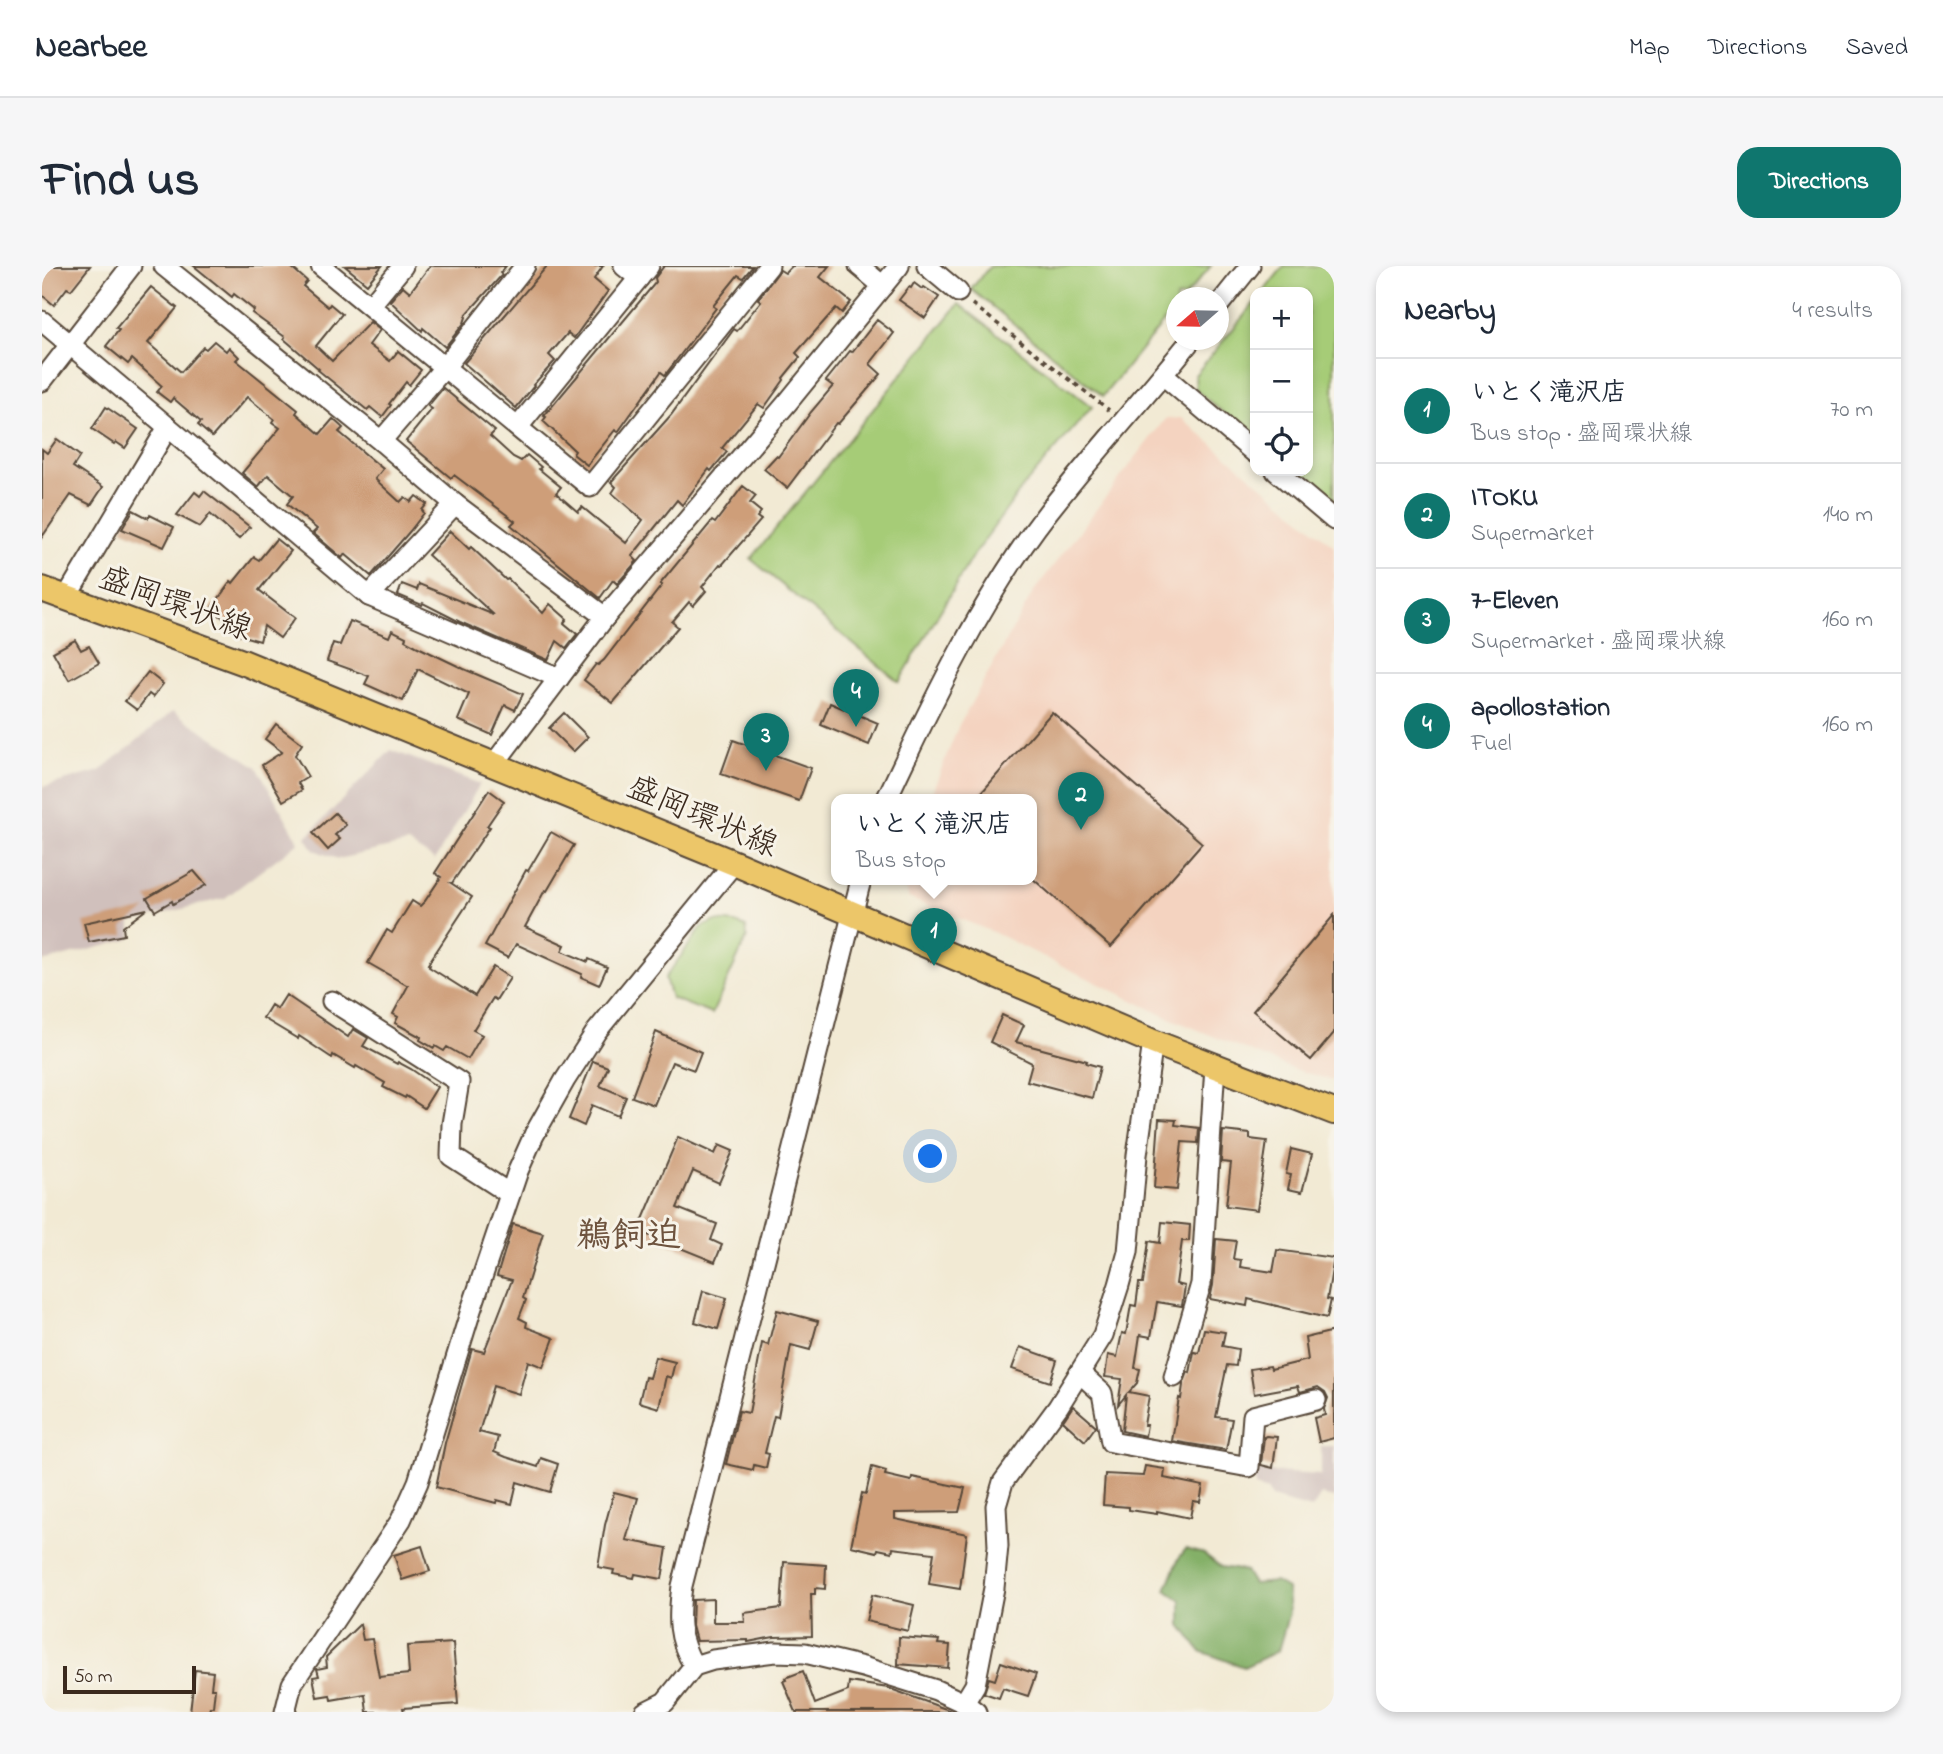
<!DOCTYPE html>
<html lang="en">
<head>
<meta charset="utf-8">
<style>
	:root { --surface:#fff; --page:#f6f6f7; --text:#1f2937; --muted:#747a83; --line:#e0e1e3; --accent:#0f766e }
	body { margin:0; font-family:"Indie Flower","Klee One",sans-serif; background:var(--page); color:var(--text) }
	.controls { position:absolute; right:21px; top:21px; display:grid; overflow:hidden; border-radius:14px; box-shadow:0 4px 10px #0003 }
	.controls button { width:63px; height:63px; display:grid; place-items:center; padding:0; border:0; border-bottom:2px solid var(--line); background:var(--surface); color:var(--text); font:35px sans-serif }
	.compass { position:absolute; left:1124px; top:21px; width:63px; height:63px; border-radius:50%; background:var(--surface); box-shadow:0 4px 10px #0003; rotate:250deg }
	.scale { position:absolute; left:21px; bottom:18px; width:133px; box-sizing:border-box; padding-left:7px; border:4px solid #3b2a1e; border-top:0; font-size:19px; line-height:24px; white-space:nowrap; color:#3b2a1e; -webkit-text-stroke:5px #f7f3e8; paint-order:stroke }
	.you { position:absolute; left:889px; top:891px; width:24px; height:24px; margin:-18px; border:5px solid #fff; border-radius:50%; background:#1a73e8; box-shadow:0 0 0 10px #1a73e833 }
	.badge { display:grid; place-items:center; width:46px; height:46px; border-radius:50%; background:var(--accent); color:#fff; font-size:23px; font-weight:700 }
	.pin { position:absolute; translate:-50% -58px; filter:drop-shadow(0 2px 4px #0008) }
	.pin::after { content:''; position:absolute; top:37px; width:24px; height:21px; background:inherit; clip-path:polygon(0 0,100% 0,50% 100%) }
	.popup { position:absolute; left:789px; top:528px; width:206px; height:91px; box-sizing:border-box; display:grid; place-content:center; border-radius:14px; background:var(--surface); filter:drop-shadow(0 2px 5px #0005); font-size:23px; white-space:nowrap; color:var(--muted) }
	.popup b { font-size:26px; color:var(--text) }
	.popup::after { content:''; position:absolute; left:50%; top:100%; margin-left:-14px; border:14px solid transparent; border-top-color:var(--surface) }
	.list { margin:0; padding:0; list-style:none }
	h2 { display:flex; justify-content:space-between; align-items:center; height:91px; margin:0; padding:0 28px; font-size:30px }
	h2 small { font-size:23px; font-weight:400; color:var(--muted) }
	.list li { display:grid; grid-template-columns:46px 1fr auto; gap:21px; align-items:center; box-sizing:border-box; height:105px; padding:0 28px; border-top:2px solid var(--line) }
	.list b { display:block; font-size:26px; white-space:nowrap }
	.list p { margin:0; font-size:23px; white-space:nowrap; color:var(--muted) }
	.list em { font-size:23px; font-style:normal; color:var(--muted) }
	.icon { flex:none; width:38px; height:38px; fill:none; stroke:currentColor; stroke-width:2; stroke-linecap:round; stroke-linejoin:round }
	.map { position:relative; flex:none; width:1292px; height:1446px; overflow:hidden; border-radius:21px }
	header { display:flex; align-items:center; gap:42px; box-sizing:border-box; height:98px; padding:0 35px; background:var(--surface); border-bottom:2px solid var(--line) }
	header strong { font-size:33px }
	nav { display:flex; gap:38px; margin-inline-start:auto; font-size:24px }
	.intro { display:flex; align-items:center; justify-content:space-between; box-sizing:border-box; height:168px; padding:0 42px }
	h1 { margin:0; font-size:49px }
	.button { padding:18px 32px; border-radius:21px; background:var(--accent); color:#fff; font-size:24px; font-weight:700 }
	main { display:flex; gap:42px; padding:0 42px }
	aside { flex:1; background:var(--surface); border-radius:21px; box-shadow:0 4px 10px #0003 }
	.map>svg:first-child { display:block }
</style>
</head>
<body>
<header>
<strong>Nearbee</strong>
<nav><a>Map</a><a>Directions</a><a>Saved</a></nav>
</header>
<div class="intro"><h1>Find us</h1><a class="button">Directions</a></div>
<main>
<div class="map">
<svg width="1292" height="1446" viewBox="0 0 1292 1446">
	<rect width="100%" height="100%" fill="#f7f3e8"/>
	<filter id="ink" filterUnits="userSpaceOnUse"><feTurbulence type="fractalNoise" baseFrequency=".0143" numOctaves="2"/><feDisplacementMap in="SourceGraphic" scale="14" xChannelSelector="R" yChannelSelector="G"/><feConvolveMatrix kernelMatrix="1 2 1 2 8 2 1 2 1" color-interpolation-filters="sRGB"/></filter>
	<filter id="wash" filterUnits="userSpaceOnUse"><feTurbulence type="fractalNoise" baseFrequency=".00686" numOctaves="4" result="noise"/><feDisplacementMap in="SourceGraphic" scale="28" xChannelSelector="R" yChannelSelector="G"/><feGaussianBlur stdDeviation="1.57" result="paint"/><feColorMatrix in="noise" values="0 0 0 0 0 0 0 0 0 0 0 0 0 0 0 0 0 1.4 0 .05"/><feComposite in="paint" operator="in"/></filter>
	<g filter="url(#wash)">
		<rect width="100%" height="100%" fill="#f2ead4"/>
		<polygon fill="#f4d3c0" points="1139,152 1292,280 1292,815 1248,802 1125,751 953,667 867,632 859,614 990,614 990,534 887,534 917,459 992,325 1123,153"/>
		<g fill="#d0c0bc">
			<polygon points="131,445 215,501 257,576 183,632 89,656 89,673 0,696 0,521 58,505"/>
			<polygon points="349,484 438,518 393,594 366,577 296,593 272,584 264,571"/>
			<polygon points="1279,1180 1292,1180 1292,1232 1279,1229 1270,1243 1229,1232 1226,1225 1213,1221 1213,1205 1279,1209"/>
		</g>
		<g fill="#a6cc77" stroke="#707b4a" stroke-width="2">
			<polygon points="948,0 1169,0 1143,31 1134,32 1134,41 1061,130 929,23"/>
			<polygon points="1242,0 1292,0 1292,239 1251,205 1266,205 1266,26 1221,26"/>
			<polygon points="1213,36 1213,173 1154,124 1153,109"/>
			<polygon points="917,38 1050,141 980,222 928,294 857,416 709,293"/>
			<polygon points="674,655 693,657 704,661 705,671 670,748 629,732 623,712 660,661"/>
		</g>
		<polygon fill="#84b068" stroke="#606d43" stroke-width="2" points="1144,1283 1162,1288 1179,1301 1203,1305 1211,1318 1233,1316 1245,1323 1247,1347 1236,1385 1202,1401 1158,1385 1139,1359 1139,1335 1124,1324 1137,1292"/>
		<g id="blocks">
			<g fill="#ce9e79">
				<polygon points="4,0 48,0 29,24 25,22 12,39 0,29 0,5"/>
				<polygon points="152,0 248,0 265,15 261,20 286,41 288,38 300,48 274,80 290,95 328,56 338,64 327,79 348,95 356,85 379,104 367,119 364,116 347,138 349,139 340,151 328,141 325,144 276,104 277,103 242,73 243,71 210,47 212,44 192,28 190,31"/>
				<polygon points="303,0 340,0 325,18"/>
				<polygon points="388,0 464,0 458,7 460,9 423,50 424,51 422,57 403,81 381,62 380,65 348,35 361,20 368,26"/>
				<polygon points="505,0 561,0 552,13 566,25 532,72 526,67 507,89 513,95 491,119 492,120 474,142 422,97"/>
				<polygon points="622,0 711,0 701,12 696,9 671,40 674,42 633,96 623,109 619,106 576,166 573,164 545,199 531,188 533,185 501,155 504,151 502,150 614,16 613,12"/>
				<polygon points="750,0 787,0 778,11 809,36 800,47 794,42 754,87 758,91 741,112 742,114 722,142 716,138 680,182 685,186 669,205 667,203 640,239 635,234 590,290 595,295 575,318 571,314 558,332 469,259 473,255 412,209 409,212 364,175 390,143 386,140 401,122 453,165 448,170 471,191 479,195 485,189 499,201 497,203 519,221 514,227 536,246 540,241 584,277 601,254 570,227 574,221 569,216 629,149 692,63 695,65 719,35 716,33 738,4 743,7"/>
				<polygon points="872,17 880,23 882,21 897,31 883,52 857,34 867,21 869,22"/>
				<polygon points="109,21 135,42 106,77 139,106 161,81 164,83 172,75 184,85 187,81 197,91 194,94 256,144 254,147 278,168 291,153 301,162 297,166 341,203 333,213 358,236 363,231 369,236 374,230 385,238 380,244 382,247 368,265 329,310 303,288 300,292 271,267 275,263 245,238 251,230 226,209 216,221 200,207 238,162 230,156 232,153 205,131 170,171 156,159 159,156 131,132 128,136 115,126 120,120 90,93 86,98 64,80 77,64 74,62"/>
				<polygon points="835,54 852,67 828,98 839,108 796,158 794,157 745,222 722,203 734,190 736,191 769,146 791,120 784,115 808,85 810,86"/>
				<polygon points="64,141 96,163 83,182 74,176 72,178 50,163"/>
				<polygon points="15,173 38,190 31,201 61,221 49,239 29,229 0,271 0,183 5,187"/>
				<polygon points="701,220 714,230 708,237 719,246 715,251 719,254 680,299 678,298 660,321 664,325 651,340 647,336 630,356 636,361 571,437 542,414 554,398 556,399 562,394 620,319 618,318 670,255 673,257"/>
				<polygon points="162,225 208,261 197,273 168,248 158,261 135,249 153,226 158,230"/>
				<polygon points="91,244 106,252 108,249 132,261 122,281 80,263"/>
				<polygon points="408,265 427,283 429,281 464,314 466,313 501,347 508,338 525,353 522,357 535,368 524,382 515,375 506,394 418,356 381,337 380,339 356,329 360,318 375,324 377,318 452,349 386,289"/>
				<polygon points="234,273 249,285 217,324 253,352 238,372 222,360 218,375 194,368 196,363 169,343 189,315 191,317 212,291 217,294"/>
				<polygon points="308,355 347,371 350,364 364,371 363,374 374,380 422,403 481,428 473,444 463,439 450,469 416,454 427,428 376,403 361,435 323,418 327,410 285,395 291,377 298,379"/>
				<polygon points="33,374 39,384 47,380 57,397 27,414 11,386"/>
				<polygon points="106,406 121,418 111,431 107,428 95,444 83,435"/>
				<polygon points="788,437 836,457 827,479 779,459"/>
				<polygon points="1010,446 1160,577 1069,681 990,612 990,534 933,534"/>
				<polygon points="522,447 546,471 531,486 507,462"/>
				<polygon points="234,458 260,478 253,489 266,511 256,517 260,524 241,535 220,499 240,486 223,473"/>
				<polygon points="691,474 769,502 757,535 679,508"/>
				<polygon points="447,524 462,535 445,560 448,561 410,617 409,617 430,631 386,698 388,699 387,701 433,730 451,701 468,712 454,734 451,732 431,764 440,769 426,793 405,781 402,785 393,780 392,782 378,774 379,771 353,757 356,751 351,748 366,720 326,697 345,664 350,667 370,635 378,640 383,635 399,611 393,607"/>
				<polygon points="293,547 304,559 293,569 298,573 286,584 271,567"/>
				<polygon points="509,566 532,579 505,625 503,624 483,661 523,679 520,685 546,696 547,693 565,701 557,719 539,711 540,708 474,678 466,692 443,680 484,604 486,605"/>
				<polygon points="152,605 164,619 131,638 130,635 113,645 105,632"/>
				<polygon points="105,643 81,661 82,669 47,676 42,657"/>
				<polygon points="1292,649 1292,767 1269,794 1211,745"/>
				<polygon points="244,729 306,771 311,763 326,772 321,780 355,798 356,796 369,803 395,821 382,842 364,830 363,832 341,821 343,817 314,800 313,802 291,789 290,792 257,770 256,773 221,752 229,739 235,743"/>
				<polygon points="960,749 982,759 974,776 1045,795 1044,797 1058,801 1050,832 985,815 990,797 948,776"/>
				<polygon points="614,766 659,786 652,804 630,796 612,839 590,831"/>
				<polygon points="551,795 566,801 558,820 584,831 576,850 550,839 542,860 527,853"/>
				<polygon points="1117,853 1134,854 1133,859 1157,862 1156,877 1140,876 1135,924 1112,922"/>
				<polygon points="1181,865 1208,868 1208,873 1225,875 1215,944 1184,940 1189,897 1179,896"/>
				<polygon points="636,871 673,888 677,879 691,885 677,917 651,905 635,942 675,958 669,974 680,979 673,996 596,965"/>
				<polygon points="1249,883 1270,888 1260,926 1246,923 1249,909 1244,908"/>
				<polygon points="1120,956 1148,959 1147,975 1140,975 1134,1018 1143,1020 1140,1040 1115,1036 1109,1071 1098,1069 1093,1102 1098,1103 1095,1117 1087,1126 1107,1130 1102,1159 1105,1159 1103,1170 1080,1165 1084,1129 1076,1139 1080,1113 1063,1111 1066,1089 1075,1091 1080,1067 1084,1068 1089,1039 1094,1040 1097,1017 1101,1017 1107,975 1118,977"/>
				<polygon points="471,958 501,967 481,1032 484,1034 477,1052 485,1056 484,1061 512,1072 501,1101 486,1095 477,1128 451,1120 437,1166 456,1171 452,1186 464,1191 496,1201 499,1192 516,1198 508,1226 475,1216 470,1238 455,1234 454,1237 394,1221 403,1177 430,1083 442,1086 470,1014 455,1010"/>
				<polygon points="1174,973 1194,975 1191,993 1199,994 1198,1001 1231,1006 1235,984 1292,992 1285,1033 1289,1034 1285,1052 1206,1033 1205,1040 1168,1033 1171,1019"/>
				<polygon points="661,1025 685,1032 676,1063 653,1056"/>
				<polygon points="735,1044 776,1055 768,1084 749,1079 736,1151 732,1150 723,1187 727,1188 724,1202 712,1199 711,1204 684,1198 697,1145 707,1147 720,1077 726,1079"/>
				<polygon points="1162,1063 1183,1066 1180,1080 1196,1083 1194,1100 1185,1099 1174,1151 1190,1153 1184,1184 1130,1175 1137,1132 1139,1133 1141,1119 1146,1106 1148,1107 1152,1086 1157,1087"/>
				<polygon points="1292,1065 1292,1172 1277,1176 1272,1152 1283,1149 1282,1143 1286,1132 1283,1126 1276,1121 1258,1126 1256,1120 1212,1128 1208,1103 1228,1100 1229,1103 1266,1094 1263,1072"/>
				<polygon points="978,1081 1015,1094 1008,1116 970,1103"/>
				<polygon points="613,1091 633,1096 629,1112 624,1110 617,1142 597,1136 603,1111 607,1112"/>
				<polygon points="1031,1140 1054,1160 1043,1175 1021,1155"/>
				<polygon points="1224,1170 1235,1171 1231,1202 1219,1199 1222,1171"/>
				<polygon points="1103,1200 1123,1203 1122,1212 1161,1220 1158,1236 1151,1235 1148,1252 1115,1245 1115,1248 1087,1244 1087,1241 1061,1239 1063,1208 1101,1210"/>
				<polygon points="830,1201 844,1205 843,1209 869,1215 870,1211 923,1222 917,1246 853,1247 853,1253 925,1268 918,1323 887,1318 892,1287 851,1282 850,1286 836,1283 835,1286 809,1280 820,1227 824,1228"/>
				<polygon points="572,1226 596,1232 584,1274 625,1282 620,1313 593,1308 592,1312 571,1308 572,1304 556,1301 563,1259"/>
				<polygon points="380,1280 388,1305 360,1314 352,1289"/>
				<polygon points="742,1296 784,1299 783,1323 773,1322 773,1328 769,1328 770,1370 732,1371 706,1376 706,1374 654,1375 650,1360 651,1334 671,1333 671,1356 703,1356 702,1347 739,1342"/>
				<polygon points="830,1329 872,1339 866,1365 824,1355"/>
				<polygon points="318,1358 321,1374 330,1373 337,1411 367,1408 365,1380 411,1377 416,1438 361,1442 362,1446 325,1446 323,1428 289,1434 288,1429 275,1431 271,1411 277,1410 275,1403 285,1401 284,1391"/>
				<polygon points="857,1371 897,1374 896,1378 908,1379 906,1402 856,1398"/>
				<polygon points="959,1396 994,1408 986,1430 961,1422 957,1432 942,1427 947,1412 953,1414"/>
				<polygon points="153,1404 171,1406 169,1422 173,1422 171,1441 168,1441 167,1446 148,1446"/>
				<polygon points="761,1405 773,1438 806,1425 807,1416 846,1422 912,1446 754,1446 741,1415 744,1414 743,1412"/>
			</g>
		</g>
	</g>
	<g filter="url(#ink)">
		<use href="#blocks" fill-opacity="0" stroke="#564739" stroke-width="2"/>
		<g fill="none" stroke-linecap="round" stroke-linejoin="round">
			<defs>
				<g id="minor">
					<polyline points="122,0 339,175 413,238 563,351"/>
					<polyline points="279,0 548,221 727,0"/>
					<polyline points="582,0 597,12 607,0"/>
					<polyline points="817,0 841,20"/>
					<polyline points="885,0 916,26"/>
					<polyline points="328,40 361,0"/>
					<polyline points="1176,40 1208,0"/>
					<polyline points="0,55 327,330 517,412"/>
					<polyline points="1121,109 1213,187"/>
					<polyline points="0,115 89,0"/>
					<polyline points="476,161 597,12"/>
					<polyline points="339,175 402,102 483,0"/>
					<polyline points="1234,205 1292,254"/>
					<polyline points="327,330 413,238"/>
					<polyline points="24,332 126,161"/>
					<polyline points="452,498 563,351 746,136 857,0"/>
					<path d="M 844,534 C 890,436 940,331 1006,246 C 1052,187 1103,132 1149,74"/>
					<polyline points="290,735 417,816 410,858 409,890 468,928"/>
					<polyline points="1038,1107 1060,1127 1069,1176 1207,1201 1211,1150 1274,1134"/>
					<polyline points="1132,1111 1159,1018 1173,800"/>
					<path d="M 652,1400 C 635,1372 636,1351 640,1320 L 819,614"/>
					<polyline points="922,1437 933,1419 952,1322 956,1280 954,1240 961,1216 1016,1141 1061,1069 1077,1019 1086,986 1095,889 1111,776"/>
					<polyline points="243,1446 250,1418 359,1254 376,1216 429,1044 476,905 492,869 523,814 554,766 692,597"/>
					<polyline points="603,1446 623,1436 652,1400 671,1394 733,1386 763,1387 821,1401 894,1424 922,1437 934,1446"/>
				</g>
				<polyline id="major" points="0,323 203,397 692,597 1111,776 1292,846"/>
			</defs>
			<use href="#minor" stroke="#564739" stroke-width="23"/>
			<use href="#major" stroke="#564739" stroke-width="28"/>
			<polyline stroke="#564739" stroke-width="3.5" stroke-dasharray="5 5" stroke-linecap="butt" points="930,38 1067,144"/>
			<use href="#minor" stroke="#fff" stroke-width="19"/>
			<use href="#major" stroke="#ecc669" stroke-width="24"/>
		</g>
	</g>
	<g text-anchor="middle" stroke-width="6" stroke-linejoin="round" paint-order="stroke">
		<g font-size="32" fill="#3b2a1e" stroke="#f7f3e8">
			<text transform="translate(134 336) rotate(20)" y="11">盛岡環状線</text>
			<text transform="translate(661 549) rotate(23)" y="11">盛岡環状線</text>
		</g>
		<g font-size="35" font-weight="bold" fill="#6e533e" stroke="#f7f3e8">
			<text x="587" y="980">鵜飼迫</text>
		</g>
	</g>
</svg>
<div class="controls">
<button>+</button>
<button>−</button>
<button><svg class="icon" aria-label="locate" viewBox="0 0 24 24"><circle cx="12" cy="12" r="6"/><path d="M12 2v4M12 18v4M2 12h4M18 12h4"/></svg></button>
</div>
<svg class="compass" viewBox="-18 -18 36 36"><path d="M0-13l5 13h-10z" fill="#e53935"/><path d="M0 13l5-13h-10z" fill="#747a83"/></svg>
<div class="scale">50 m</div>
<div class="you"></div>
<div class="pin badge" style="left:892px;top:700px">1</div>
<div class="popup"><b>いとく滝沢店</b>Bus stop</div>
<div class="pin badge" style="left:1039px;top:564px">2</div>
<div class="pin badge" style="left:724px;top:505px">3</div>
<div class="pin badge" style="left:814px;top:461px">4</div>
</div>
<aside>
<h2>Nearby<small>4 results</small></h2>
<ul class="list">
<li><span class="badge">1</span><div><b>いとく滝沢店</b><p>Bus stop · 盛岡環状線</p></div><em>70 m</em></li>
<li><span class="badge">2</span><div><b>ITOKU</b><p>Supermarket</p></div><em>140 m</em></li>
<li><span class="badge">3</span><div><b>7-Eleven</b><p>Supermarket · 盛岡環状線</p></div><em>160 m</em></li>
<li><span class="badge">4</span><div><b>apollostation</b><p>Fuel</p></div><em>160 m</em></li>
</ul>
</aside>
</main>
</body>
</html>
